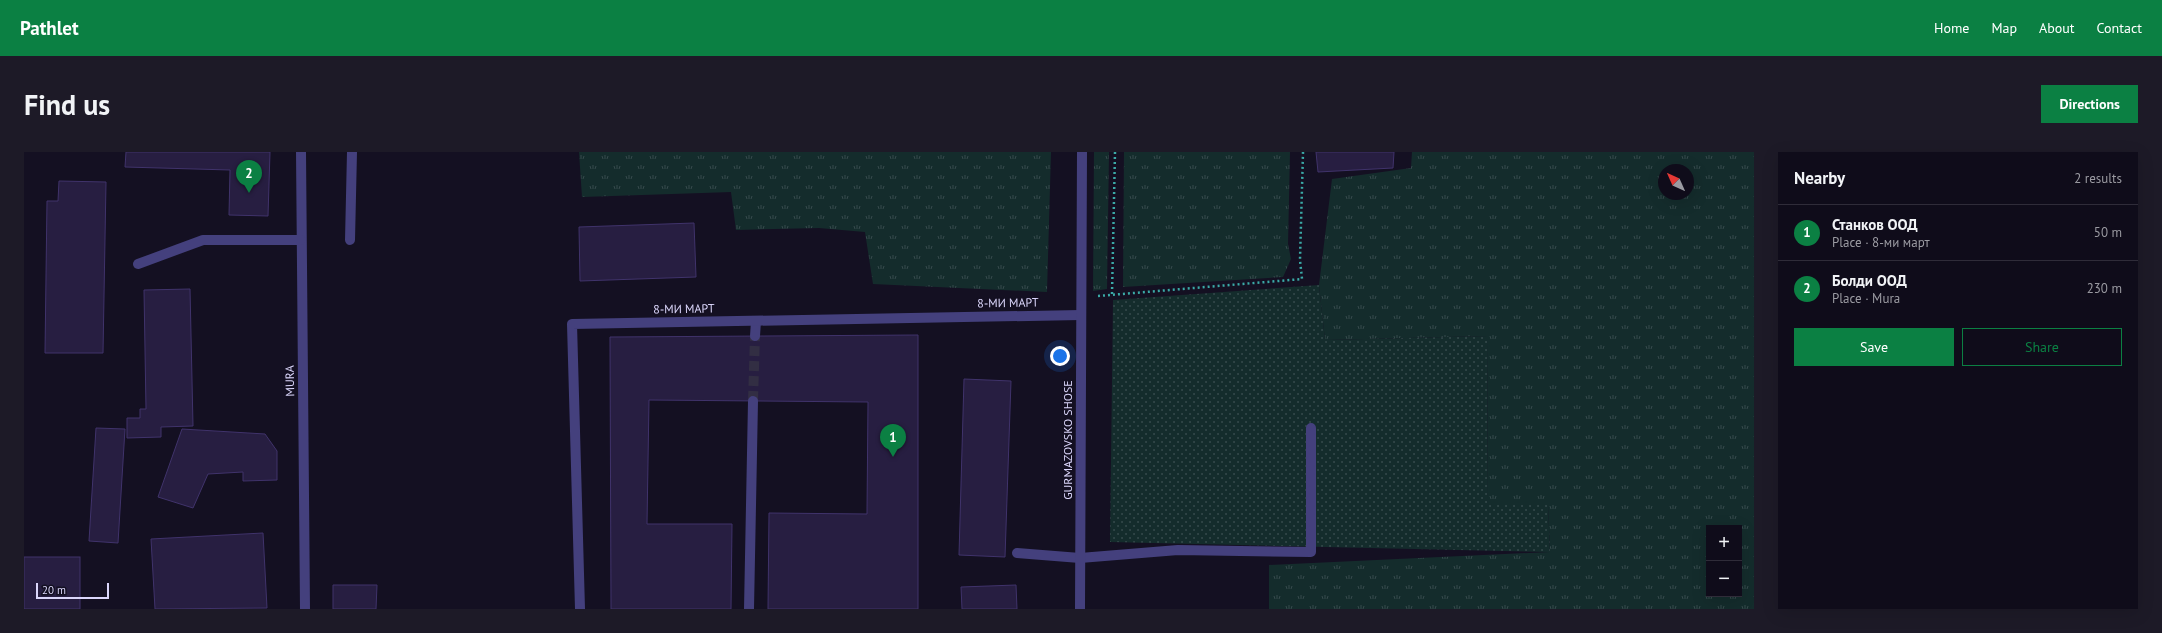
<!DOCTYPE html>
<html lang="en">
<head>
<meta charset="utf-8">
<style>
	:root { --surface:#0f0c1a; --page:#1d1a27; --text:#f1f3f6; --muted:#9b9ba2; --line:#2f2c39; --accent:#0b8043 }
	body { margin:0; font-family:"PT Sans",sans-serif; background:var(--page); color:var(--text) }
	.controls { position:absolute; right:12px; bottom:12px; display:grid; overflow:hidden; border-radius:0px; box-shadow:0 4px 16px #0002 }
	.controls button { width:36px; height:36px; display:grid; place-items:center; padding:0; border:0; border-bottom:1px solid var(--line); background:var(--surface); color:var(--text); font:20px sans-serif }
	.compass { position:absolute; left:1634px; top:12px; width:36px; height:36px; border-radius:50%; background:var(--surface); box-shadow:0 4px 16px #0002; rotate:315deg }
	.scale { position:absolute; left:12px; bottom:10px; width:73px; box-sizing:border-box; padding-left:4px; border:2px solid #dbd6fb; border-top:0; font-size:11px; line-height:14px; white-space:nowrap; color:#dbd6fb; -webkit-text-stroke:3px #141022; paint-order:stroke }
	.you { position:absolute; left:1036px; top:204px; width:14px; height:14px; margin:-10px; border:3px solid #fff; border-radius:50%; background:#1a73e8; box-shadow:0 0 0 6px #1a73e833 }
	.badge { display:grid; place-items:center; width:26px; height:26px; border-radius:50%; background:var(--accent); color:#fff; font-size:13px; font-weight:700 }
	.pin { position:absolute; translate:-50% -33px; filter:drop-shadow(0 1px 2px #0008) }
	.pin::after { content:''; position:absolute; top:21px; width:14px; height:12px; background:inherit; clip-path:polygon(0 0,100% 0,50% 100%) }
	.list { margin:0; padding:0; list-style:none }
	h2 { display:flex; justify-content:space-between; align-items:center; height:52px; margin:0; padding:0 16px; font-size:17px }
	h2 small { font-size:13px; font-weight:400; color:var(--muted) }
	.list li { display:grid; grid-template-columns:26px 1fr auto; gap:12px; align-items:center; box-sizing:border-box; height:56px; padding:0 16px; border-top:1px solid var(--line) }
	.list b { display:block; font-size:15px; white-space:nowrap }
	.list p { margin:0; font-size:13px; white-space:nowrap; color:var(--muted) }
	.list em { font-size:13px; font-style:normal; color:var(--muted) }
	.actions { display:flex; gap:8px; padding:12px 16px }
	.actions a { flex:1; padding:9px 0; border:1px solid var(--accent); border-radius:0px; text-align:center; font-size:14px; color:var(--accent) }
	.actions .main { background:var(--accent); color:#fff }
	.map { position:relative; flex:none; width:1730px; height:457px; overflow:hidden; border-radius:0px }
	header { display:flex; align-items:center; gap:24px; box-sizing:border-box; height:56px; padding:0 20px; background:var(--accent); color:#fff }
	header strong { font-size:19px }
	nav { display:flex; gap:22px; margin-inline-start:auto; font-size:14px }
	.intro { display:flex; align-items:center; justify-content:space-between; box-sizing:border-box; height:96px; padding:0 24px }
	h1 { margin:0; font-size:28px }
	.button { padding:10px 18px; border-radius:0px; background:var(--accent); color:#fff; font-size:14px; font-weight:700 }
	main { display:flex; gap:24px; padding:0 24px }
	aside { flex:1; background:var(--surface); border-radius:0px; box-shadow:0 4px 16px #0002 }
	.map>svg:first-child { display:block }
</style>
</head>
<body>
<header>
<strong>Pathlet</strong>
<nav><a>Home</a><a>Map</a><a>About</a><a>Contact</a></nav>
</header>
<div class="intro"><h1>Find us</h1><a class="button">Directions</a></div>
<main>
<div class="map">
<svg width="1730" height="457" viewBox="0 0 1730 457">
	<defs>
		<pattern id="grass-tufts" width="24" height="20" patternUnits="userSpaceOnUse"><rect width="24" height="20" fill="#142c2c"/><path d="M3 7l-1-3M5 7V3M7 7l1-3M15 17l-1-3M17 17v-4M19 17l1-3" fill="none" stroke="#364a4c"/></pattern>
		<pattern id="park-dots" width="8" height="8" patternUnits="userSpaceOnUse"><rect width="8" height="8" fill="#142c2c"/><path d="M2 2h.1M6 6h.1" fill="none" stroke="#364a4c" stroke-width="1.8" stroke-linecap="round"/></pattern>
	</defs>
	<rect width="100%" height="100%" fill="#141022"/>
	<g fill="url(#grass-tufts)" fill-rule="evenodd">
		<polygon points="555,0 1027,0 1023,140 849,132 841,80 795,76 712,78 707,40 558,45"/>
		<polygon points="1070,0 1085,0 1083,137 1069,139"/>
		<polygon points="1100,0 1266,0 1264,92 1267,107 1259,125 1099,135"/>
		<path d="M 1388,0 L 1730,0 L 1730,457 L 1245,457 L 1245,413 L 1526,400 L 1524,353 L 1463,353 L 1464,184 L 1301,188 L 1295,133 L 1308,27 L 1387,16 ZM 1640,18 L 1664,18 L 1664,42 L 1640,42 ZM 1685,376 L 1715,376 L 1715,442 L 1685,442 Z"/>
	</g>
	<polygon fill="url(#park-dots)" points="1295,133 1301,188 1464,184 1463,353 1524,353 1526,400 1086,390 1089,148"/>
	<g fill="#271e41" stroke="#40336b">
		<polygon points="102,0 246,0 244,64 205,63 206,18 101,15"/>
		<polygon points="1292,0 1370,0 1369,16 1294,20"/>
		<polygon points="35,29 82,30 79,201 21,201 23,49 34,49"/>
		<polygon points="670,71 672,125 556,129 555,75"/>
		<polygon points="166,137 169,274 137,275 137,285 103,286 103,266 116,266 116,257 122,257 120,138"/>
		<polygon points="894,183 894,457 744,457 745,361 843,362 844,250 625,248 623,372 708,372 707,457 587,457 586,185"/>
		<polygon points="940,227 987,229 981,405 935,403"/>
		<polygon points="72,276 101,277 94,391 65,389"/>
		<polygon points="158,277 241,282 253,299 253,328 219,329 219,320 184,322 169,356 134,345"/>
		<polygon points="239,381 243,456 131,457 127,387"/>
		<rect x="0" y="405" width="56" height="52"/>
		<polygon points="309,433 353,433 352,457 309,457"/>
		<polygon points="992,433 993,457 938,457 937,435"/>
	</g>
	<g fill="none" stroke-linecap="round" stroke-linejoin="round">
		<polyline stroke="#322e43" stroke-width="10" stroke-dasharray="10 5" stroke-linecap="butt" points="729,249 731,184"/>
		<g stroke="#3baaa7" stroke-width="2.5" stroke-dasharray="2 3" stroke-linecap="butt">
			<polyline points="1088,142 1091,0"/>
			<polyline points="1074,144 1278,127 1276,108 1279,0"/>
		</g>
		<g stroke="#44407d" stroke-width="10">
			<polyline points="277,0 281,457"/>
			<polyline points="326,88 328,0"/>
			<polyline points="114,112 179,88 277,88"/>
			<polyline points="731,184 732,169"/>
			<polyline points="993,401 1056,406 1154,398 1287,400 1287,276"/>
			<polyline points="556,457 548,172 1057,163"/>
			<polyline points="725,457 729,249"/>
			<polyline points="1056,457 1058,0"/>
		</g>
	</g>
	<g text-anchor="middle" stroke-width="3.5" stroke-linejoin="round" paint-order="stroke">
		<g font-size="12" fill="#dbd6fb" stroke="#141022">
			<text transform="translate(984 151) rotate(-1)" y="4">8-МИ МАРТ</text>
			<text transform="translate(660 157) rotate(-1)" y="4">8-МИ МАРТ</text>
			<text transform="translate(266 229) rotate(-91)" y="4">MURA</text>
			<text transform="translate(1044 288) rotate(-90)" y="4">GURMAZOVSKO SHOSE</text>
		</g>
	</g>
</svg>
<div class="controls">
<button>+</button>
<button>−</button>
</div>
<svg class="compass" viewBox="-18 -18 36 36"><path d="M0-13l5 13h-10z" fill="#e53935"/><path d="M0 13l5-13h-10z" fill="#9b9ba2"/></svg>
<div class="scale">20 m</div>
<div class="you"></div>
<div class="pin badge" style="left:869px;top:305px">1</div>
<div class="pin badge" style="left:225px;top:41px">2</div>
</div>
<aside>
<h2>Nearby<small>2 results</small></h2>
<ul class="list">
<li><span class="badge">1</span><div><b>Станков ООД</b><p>Place · 8-ми март</p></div><em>50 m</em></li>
<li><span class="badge">2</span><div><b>Болди ООД</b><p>Place · Mura</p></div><em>230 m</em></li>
</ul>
<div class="actions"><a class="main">Save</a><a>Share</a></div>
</aside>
</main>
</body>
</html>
